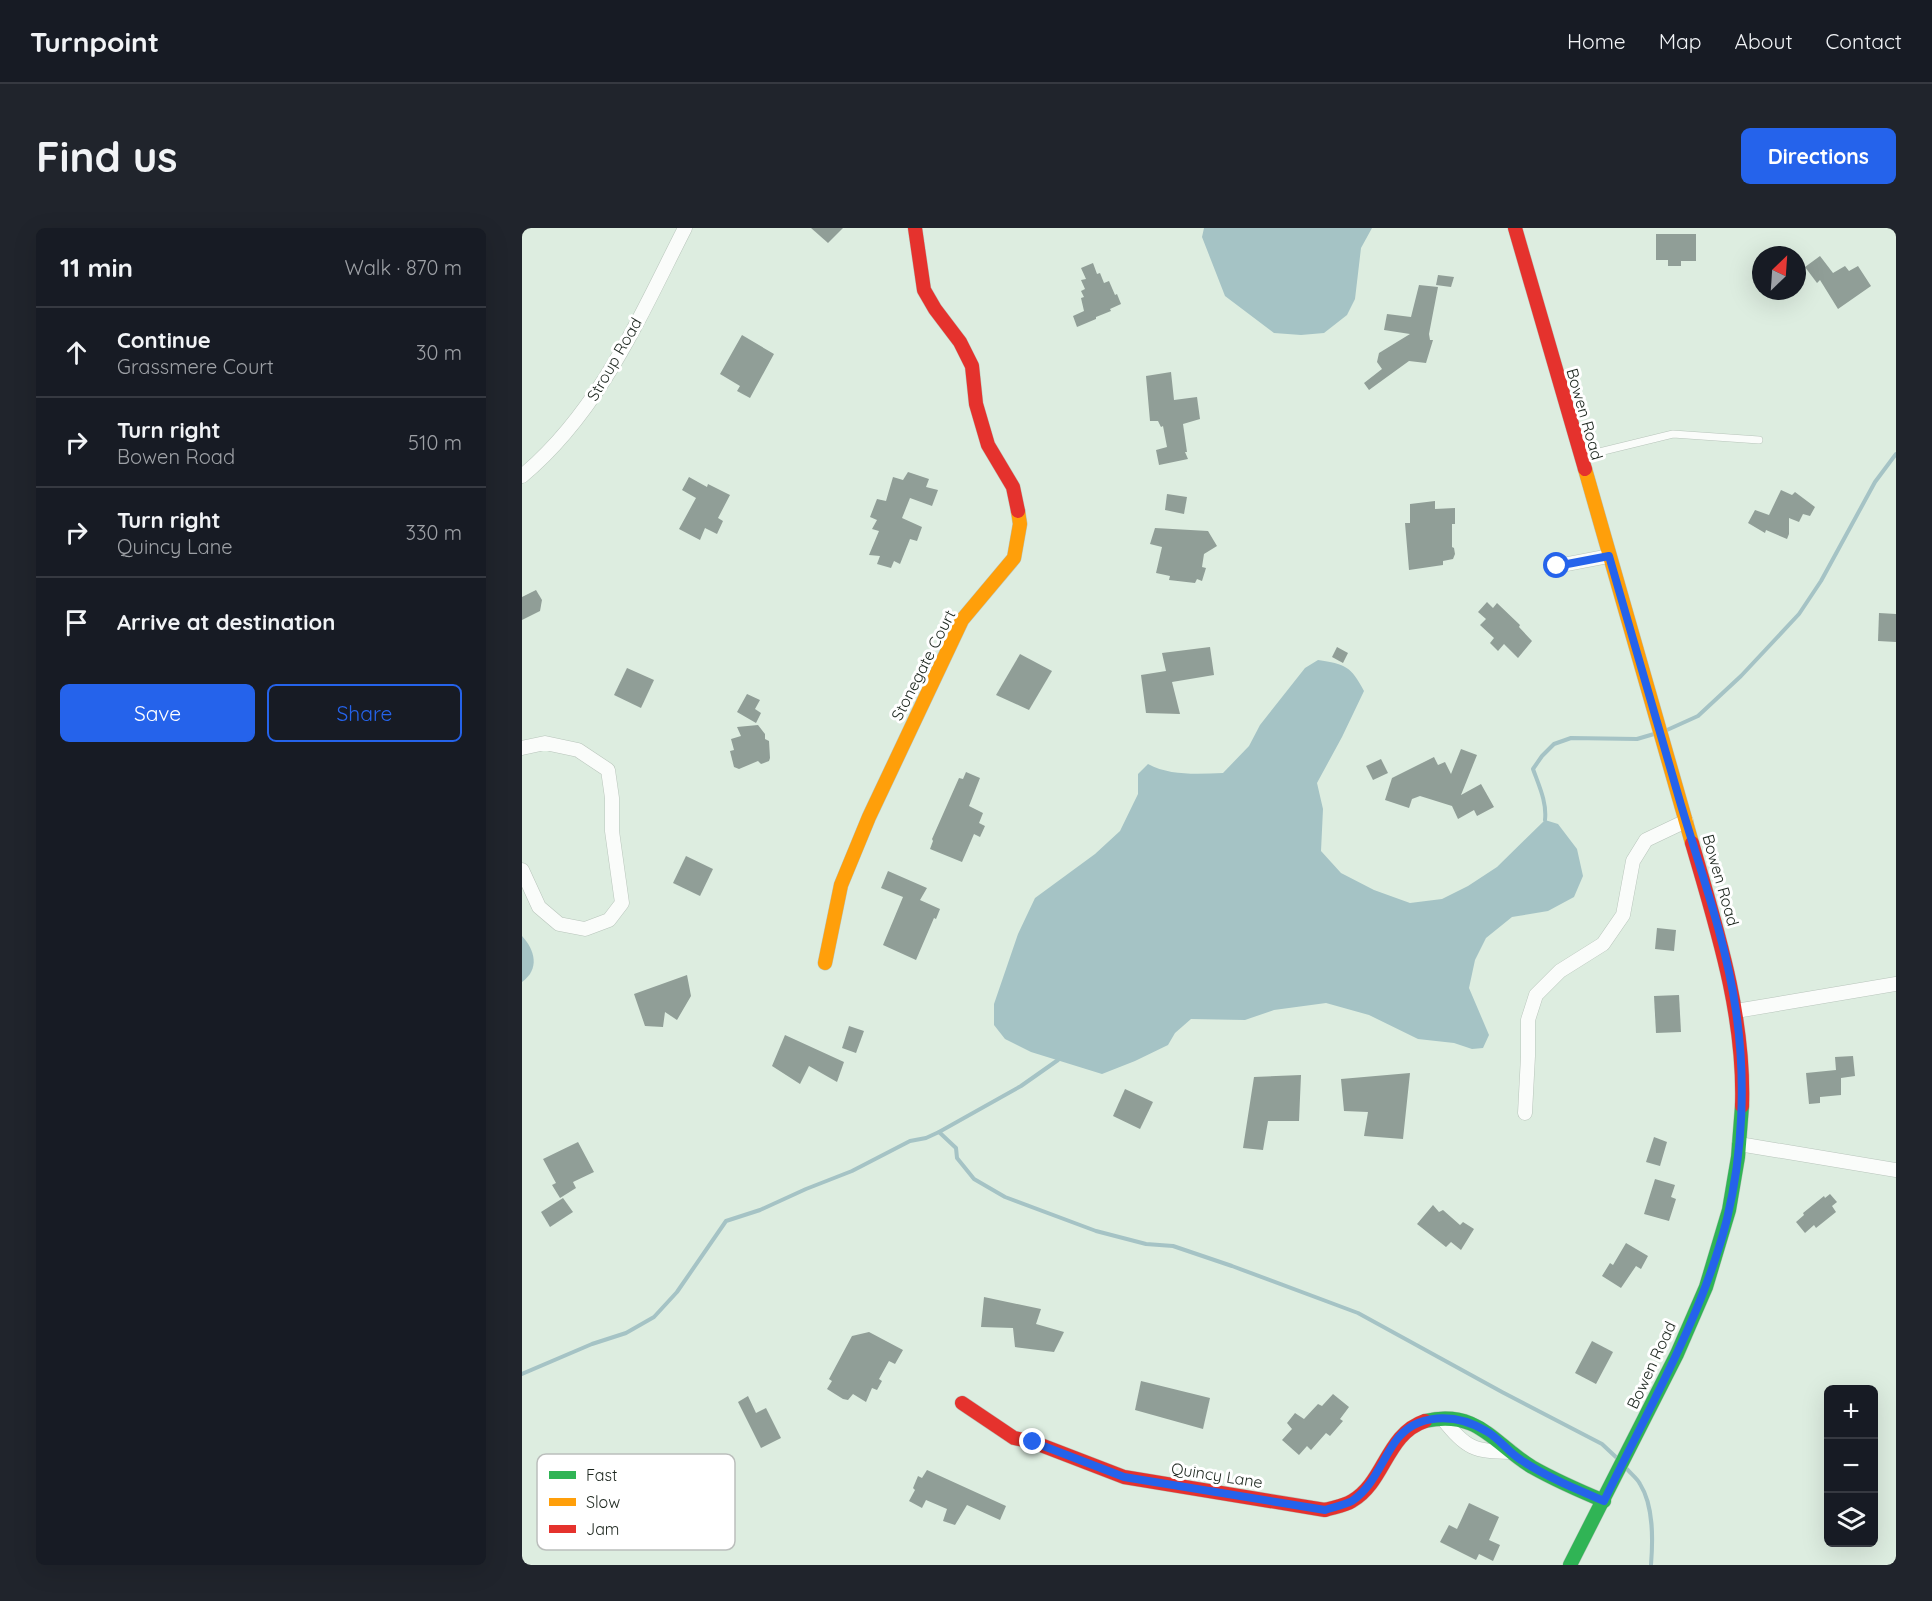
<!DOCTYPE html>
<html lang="en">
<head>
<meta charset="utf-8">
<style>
	:root { --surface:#171b24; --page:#20242c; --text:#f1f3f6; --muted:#9ea1a6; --line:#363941; --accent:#2563eb }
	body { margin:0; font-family:Quicksand,sans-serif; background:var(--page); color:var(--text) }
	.controls { position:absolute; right:18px; bottom:18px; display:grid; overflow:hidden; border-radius:9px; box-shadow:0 6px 24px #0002 }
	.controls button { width:54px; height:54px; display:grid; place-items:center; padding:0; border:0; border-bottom:2px solid var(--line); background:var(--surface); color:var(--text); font:30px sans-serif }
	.compass { position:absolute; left:1230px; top:18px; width:54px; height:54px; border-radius:50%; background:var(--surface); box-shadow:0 6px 24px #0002; rotate:25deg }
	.stop { position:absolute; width:18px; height:18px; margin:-14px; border:4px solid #2563eb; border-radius:50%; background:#fff }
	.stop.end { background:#2563eb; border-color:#fff; box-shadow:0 2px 6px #0008 }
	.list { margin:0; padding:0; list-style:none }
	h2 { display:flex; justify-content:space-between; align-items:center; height:78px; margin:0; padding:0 24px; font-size:26px }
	h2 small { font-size:20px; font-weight:400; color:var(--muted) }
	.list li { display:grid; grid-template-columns:39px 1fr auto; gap:18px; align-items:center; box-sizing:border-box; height:90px; padding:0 24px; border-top:2px solid var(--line) }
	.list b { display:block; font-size:22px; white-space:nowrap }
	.list p { margin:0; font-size:20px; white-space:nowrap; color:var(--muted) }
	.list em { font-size:20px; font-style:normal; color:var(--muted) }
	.actions { display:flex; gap:12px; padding:18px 24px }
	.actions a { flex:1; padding:14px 0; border:2px solid var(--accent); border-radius:9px; text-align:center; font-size:21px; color:var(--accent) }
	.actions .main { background:var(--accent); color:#fff }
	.icon { flex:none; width:33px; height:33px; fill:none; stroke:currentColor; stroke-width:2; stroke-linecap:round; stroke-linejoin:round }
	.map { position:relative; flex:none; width:1374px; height:1337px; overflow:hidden; border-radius:9px }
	header { display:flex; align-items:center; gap:36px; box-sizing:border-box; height:84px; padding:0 30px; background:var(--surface); border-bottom:2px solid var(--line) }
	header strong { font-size:28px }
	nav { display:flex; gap:33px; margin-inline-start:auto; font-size:21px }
	.intro { display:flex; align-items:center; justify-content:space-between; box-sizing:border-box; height:144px; padding:0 36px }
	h1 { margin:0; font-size:42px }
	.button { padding:15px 27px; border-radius:9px; background:var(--accent); color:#fff; font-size:21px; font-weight:700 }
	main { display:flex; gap:36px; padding:0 36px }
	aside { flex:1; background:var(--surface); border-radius:9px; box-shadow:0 6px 24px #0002 }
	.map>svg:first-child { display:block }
</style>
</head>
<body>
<header>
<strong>Turnpoint</strong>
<nav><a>Home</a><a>Map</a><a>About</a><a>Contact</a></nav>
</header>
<div class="intro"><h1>Find us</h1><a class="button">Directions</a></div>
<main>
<aside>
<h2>11 min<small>Walk · 870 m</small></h2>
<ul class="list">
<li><svg class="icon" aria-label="ahead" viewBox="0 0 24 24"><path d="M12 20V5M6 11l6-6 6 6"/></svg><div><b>Continue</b><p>Grassmere Court</p></div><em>30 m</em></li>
<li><svg class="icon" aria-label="right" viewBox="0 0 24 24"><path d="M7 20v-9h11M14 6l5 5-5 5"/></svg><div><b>Turn right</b><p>Bowen Road</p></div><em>510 m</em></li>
<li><svg class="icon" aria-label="right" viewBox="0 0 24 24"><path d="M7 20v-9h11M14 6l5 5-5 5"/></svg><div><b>Turn right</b><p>Quincy Lane</p></div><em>330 m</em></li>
<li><svg class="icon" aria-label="arrive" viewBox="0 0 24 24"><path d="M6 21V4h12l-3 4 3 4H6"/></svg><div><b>Arrive at destination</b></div></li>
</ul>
<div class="actions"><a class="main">Save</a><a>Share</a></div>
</aside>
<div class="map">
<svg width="1374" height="1337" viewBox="0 0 1374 1337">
	<rect width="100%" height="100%" fill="#ddede0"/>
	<g fill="#a5c3c5">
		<polygon points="682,0 850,0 839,20 833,71 825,87 802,105 779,107 752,105 703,68 680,9"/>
		<path d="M 796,432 C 823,436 829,438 842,463 L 820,509 L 795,555 L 801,581 L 799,623 L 819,645 L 852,662 L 888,675 L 920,671 L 946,658 L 975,639 L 1023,592 L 1036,596 L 1055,621 L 1061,648 L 1052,669 L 1026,683 L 990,689 L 964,710 L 953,732 L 947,760 L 967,807 L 961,820 L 950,821 L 932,815 L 896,811 L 847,787 L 804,775 L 752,782 L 723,792 L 669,791 L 653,805 L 646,817 L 613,833 L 580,846 L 509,824 L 483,811 L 472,797 L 472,776 L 496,706 L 513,670 L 573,626 L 598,603 L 616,566 L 616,546 L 626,536 C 648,548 676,546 701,545 L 727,518 L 738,497 L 783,440 Z"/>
		<path d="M 0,708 C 13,722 18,741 0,754 Z"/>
	</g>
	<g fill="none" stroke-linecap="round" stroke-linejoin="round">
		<g stroke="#a5c3c5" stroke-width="4">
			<polyline points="1145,502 1176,488 1219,448 1277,386 1299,353 1353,254 1374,226"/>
			<path d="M 1023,592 C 1025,574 1017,558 1011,541 L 1020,528 L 1032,516 L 1049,510 L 1115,511 L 1132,506"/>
			<polyline points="417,904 434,920 435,930 452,951 483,969 574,1003 624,1016 651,1018 710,1038 836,1085 980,1164 1080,1216 1096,1231"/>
			<polyline points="0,1146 70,1116 104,1105 132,1089 155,1064 204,993 238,982 284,961 330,943 388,913 404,910 417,904 499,858 536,832"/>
			<path d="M 1105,1241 C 1109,1246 1115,1250 1118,1256 C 1132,1278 1131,1312 1129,1337"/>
		</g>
	</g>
	<g fill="#909e97">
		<polygon points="289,0 321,0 306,15"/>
		<polygon points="1134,6 1174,6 1174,33 1159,33 1159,38 1146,38 1146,32 1134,32"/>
		<polygon points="1298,28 1311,45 1323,38 1327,43 1336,38 1349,58 1316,81 1298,52 1295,55 1283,39"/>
		<polygon points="571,35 575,46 578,45 582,55 587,53 593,67 595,66 599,76 588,81 589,83 574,89 574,91 555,99 551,88 562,83 559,70 562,69 559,63 563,61 559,52 564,51 559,40"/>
		<polygon points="916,47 932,49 929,59 914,57"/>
		<polygon points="897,57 916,59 907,106 908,112 911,112 904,135 887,133 847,162 842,155 860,141 855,134 857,125 888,106 862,102 865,86 889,89"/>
		<polygon points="220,107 252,126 228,170 215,163 218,158 198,146"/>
		<polygon points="649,144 652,172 675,169 678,191 661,196 665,224 663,224 666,231 637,237 634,222 645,219 641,198 639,199 636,193 628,193 624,148"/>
		<polygon points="386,244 407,251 404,259 416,262 410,278 388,270 380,290 400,299 395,313 388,311 378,336 372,333 369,340 355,336 358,328 347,327 357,303 350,301 355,292 348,289 355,271 364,273 371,249 381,252"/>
		<polygon points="167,249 185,259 186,256 208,267 196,290 201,293 195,306 183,300 178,312 157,301 174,270 160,262"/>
		<polygon points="1259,262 1270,267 1273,264 1293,279 1288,288 1281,286 1277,294 1267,290 1267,306 1265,311 1244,302 1243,305 1226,295 1233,282 1247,287"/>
		<polygon points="645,266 665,269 662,286 643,282"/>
		<polygon points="913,273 913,281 933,280 933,296 930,296 930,319 932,320 933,326 931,331 921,333 921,337 887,342 883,295 888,295 888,276"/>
		<polygon points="633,300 686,303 695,318 682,326 680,339 684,340 680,353 675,351 673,355 647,352 648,348 634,345 640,319 628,316"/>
		<polygon points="14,362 20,372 18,383 0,392 0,369"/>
		<polygon points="965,374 971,380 975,375 998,397 997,399 1010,413 996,430 982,416 976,423 968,415 972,410 958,397 964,391 956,384"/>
		<polygon points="1357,385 1374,386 1374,414 1356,413"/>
		<polygon points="688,419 692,447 650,454 658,486 624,485 619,447 644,443 640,425"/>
		<polygon points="815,419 826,425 821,435 810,429"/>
		<polygon points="498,426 530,443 507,482 474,467"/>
		<polygon points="105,440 132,452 119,480 92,467"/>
		<polygon points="225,466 238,472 233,481 239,485 234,495 215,484"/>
		<polygon points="236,497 243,506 243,511 247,513 248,530 247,533 239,536 236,533 217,541 212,539 208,523 212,522 209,511 219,508 215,499"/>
		<polygon points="939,521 955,527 939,567 959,556 972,579 955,588 952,582 936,591 930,578 898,568 890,571 887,580 863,572 870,550 912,529 916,537 923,534 929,546"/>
		<polygon points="859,531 866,545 851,552 844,538"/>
		<polygon points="444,544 458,550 447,578 461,585 457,595 463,598 458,609 452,606 440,634 408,621 411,613 410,611 437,550 441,551"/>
		<polygon points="164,628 191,641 178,668 151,655"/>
		<polygon points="366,643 405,660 398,672 418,681 414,691 412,690 394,732 361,717 381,669 359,660"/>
		<polygon points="1135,700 1154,702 1152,723 1133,721"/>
		<polygon points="165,747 169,768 155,792 143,784 141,799 123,798 112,766"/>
		<polygon points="1157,767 1159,804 1134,805 1132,768"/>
		<polygon points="327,798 342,803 334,825 320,820"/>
		<polygon points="263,807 322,834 315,854 287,838 278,856 250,838"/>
		<polygon points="1331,828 1333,848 1319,850 1319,867 1298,869 1298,875 1287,876 1284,845 1314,842 1313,829"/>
		<polygon points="888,845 881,911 842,908 846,884 822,883 819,851"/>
		<polygon points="779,847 777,893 746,893 741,922 721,920 732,849"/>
		<polygon points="603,861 631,874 618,901 591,888"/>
		<polygon points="1132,909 1145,914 1138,938 1124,934"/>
		<polygon points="56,914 72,944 51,954 54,960 38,970 30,957 34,955 21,931"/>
		<polygon points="1133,951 1153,957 1149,969 1154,971 1147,993 1122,986"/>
		<polygon points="1308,966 1315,974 1310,978 1314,984 1294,1000 1292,997 1283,1005 1274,994 1282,987 1281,985 1302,968 1303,970"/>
		<polygon points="41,970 51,984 28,999 19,984"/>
		<polygon points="911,977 917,984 921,982 938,997 941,994 952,1001 939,1022 929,1014 924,1019 895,996"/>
		<polygon points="1104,1015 1126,1028 1119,1041 1114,1038 1099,1060 1080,1048 1088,1035 1091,1037"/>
		<polygon points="462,1069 519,1081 514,1096 542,1104 532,1124 493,1119 491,1100 459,1099"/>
		<polygon points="347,1104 381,1122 373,1136 367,1133 357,1151 360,1153 355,1162 350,1160 344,1174 331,1166 326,1172 321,1171 305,1161 310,1153 307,1151 330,1108"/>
		<polygon points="1070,1113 1091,1124 1074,1156 1053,1145"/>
		<polygon points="619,1153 688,1170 681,1201 613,1182"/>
		<polygon points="811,1166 827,1179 818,1191 821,1193 808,1208 804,1205 789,1222 785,1218 777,1227 760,1212 770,1201 765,1195 773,1185 782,1191 796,1176 800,1178"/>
		<polygon points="226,1168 234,1185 244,1180 259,1210 239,1220 216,1174"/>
		<polygon points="405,1242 484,1278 478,1292 445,1277 433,1297 421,1293 425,1281 404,1272 400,1280 387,1273 393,1262 391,1260 396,1248 400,1250"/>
		<polygon points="947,1275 977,1289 967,1312 978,1317 971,1333 957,1326 954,1332 918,1314 927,1297 935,1301"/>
	</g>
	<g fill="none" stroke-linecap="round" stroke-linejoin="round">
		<defs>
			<polyline id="lane" points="1061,228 1151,206 1237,212"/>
			<g id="street">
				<path d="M 0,248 C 78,183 118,88 163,0"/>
				<polyline points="1035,338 1087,328"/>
				<polyline points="0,520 23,515 56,522 86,542 90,570 90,603 100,675 87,692 63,701 37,696 17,679 0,642"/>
				<polyline points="1214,783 1374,756"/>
				<polyline points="1003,885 1006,828 1006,792 1014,767 1038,743 1081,716 1101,687 1111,633 1124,612 1164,593"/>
				<polyline points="1217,916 1374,942"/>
				<path d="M 921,1191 C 943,1220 953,1224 989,1224"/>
			</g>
			<g id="fast">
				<path d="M 903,1193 C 956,1181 972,1216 1010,1239 C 1033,1252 1058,1263 1082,1273"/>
				<polyline points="1048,1337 1155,1126 1184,1059 1207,982 1216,929 1220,878"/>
			</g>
			<g id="slow">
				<polyline points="1063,241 1170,615"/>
				<polyline points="303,735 319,657 347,589 440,392 492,330 498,296 496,283"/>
			</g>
			<g id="jam">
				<polyline points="393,0 402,62 413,81 438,114 450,138 454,176 466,217 491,259 496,283"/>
				<polyline points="993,0 1063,241"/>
				<path d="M 1170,615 C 1195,701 1223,788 1220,878"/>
				<path d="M 440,1175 L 492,1210 L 511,1214 L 602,1249 L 803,1282 C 812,1279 822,1278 830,1273 C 863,1254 864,1206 903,1193"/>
			</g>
		</defs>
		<use href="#lane" stroke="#b8c5bb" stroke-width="8"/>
		<use href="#street" stroke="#b8c5bb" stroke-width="15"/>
		<use href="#fast" stroke="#b8c5bb" stroke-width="15"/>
		<use href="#slow" stroke="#b8c5bb" stroke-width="15"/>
		<use href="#jam" stroke="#b8c5bb" stroke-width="15"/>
		<use href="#lane" stroke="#fafcfa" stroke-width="7"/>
		<use href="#street" stroke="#fafcfa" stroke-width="14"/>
		<use href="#fast" stroke="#30b455" stroke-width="14"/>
		<use href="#slow" stroke="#ff9f0a" stroke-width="14"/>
		<use href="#jam" stroke="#e5322d" stroke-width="14"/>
	</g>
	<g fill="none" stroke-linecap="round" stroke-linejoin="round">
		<path stroke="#2563eb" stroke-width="8" d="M 511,1214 L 602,1249 L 803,1282 C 812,1279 822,1277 830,1273 C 851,1259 859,1234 873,1214 C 894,1184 934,1185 964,1203 C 977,1210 986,1224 999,1232 C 1025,1249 1054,1261 1082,1273 C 1126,1181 1180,1090 1205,991 C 1221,924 1224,851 1214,783 C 1204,713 1179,644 1159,577 C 1135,494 1111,411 1087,328 L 1035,338"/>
	</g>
	<g text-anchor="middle" stroke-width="6" stroke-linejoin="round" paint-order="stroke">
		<g font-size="16" fill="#1c261e" stroke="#fff">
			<text transform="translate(92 131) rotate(-60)" y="6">Stroup Road</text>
			<text transform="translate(1063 186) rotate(74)" y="6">Bowen Road</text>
			<text transform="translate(401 437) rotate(-63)" y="6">Stonegate Court</text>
			<text transform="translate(1199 652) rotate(74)" y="6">Bowen Road</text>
			<text transform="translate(1129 1137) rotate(-65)" y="6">Bowen Road</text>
			<text transform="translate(695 1247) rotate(9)" y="6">Quincy Lane</text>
		</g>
	</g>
	<rect x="15" y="1226" width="198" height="96" rx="9" fill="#fff" stroke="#bbbebc" stroke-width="1.5"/>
	<rect x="27" y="1243" width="27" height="8" fill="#30b455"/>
	<rect x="27" y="1270" width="27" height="8" fill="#ff9f0a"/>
	<rect x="27" y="1297" width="27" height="8" fill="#e5322d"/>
	<g font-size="16" fill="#1c261e">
		<text x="64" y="1253">Fast</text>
		<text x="64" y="1280">Slow</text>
		<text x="64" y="1307">Jam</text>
	</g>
</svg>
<div class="controls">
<button>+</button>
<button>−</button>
<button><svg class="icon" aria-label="layers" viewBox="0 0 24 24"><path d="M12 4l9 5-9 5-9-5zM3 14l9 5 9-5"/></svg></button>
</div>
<svg class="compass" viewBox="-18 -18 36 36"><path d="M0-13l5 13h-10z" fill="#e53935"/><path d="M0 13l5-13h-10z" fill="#9ea1a6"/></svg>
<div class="stop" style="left:1035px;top:338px"></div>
<div class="stop end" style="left:511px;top:1214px"></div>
</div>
</main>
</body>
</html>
